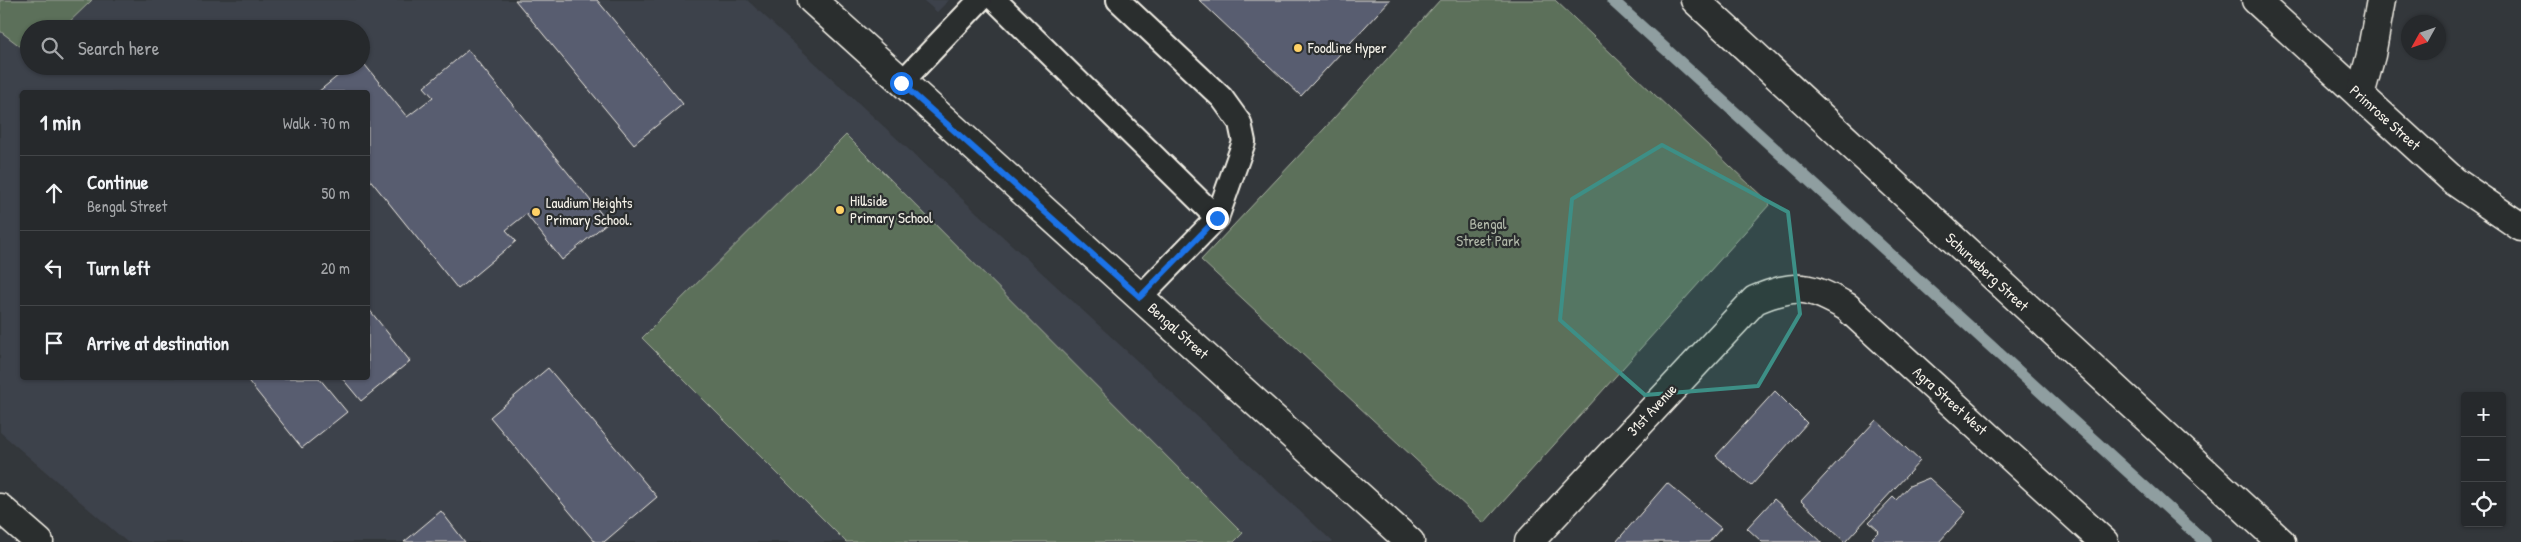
<!DOCTYPE html>
<html lang="en">
<head>
<meta charset="utf-8">
<style>
	:root { --surface:#26292c; --page:#2e3134; --text:#f1f3f6; --muted:#a4a6a9; --line:#424548 }
	body { margin:0; font-family:"Patrick Hand",sans-serif; background:var(--page); color:var(--text) }
	.controls { position:absolute; right:15px; bottom:15px; display:grid; overflow:hidden; border-radius:5px; box-shadow:0 1px 4px #0004 }
	.controls button { width:45px; height:45px; display:grid; place-items:center; padding:0; border:0; border-bottom:1px solid var(--line); background:var(--surface); color:var(--text); font:25px sans-serif }
	.compass { position:absolute; left:2401px; top:15px; width:45px; height:45px; border-radius:50%; background:var(--surface); box-shadow:0 1px 4px #0004; rotate:230deg }
	.stop { position:absolute; width:15px; height:15px; margin:-11px; border:4px solid #1a73e8; border-radius:50%; background:#fff }
	.stop.end { background:#1a73e8; border-color:#fff; box-shadow:0 1px 5px #0008 }
	.list { margin:0; padding:0; list-style:none }
	h2 { display:flex; justify-content:space-between; align-items:center; height:65px; margin:0; padding:0 20px; font-size:21px }
	h2 small { font-size:16px; font-weight:400; color:var(--muted) }
	.list li { display:grid; grid-template-columns:32px 1fr auto; gap:15px; align-items:center; box-sizing:border-box; height:75px; padding:0 20px; border-top:1px solid var(--line) }
	.list b { display:block; font-size:19px; white-space:nowrap }
	.list p { margin:0; font-size:16px; white-space:nowrap; color:var(--muted) }
	.list em { font-size:16px; font-style:normal; color:var(--muted) }
	.icon { flex:none; width:28px; height:28px; fill:none; stroke:currentColor; stroke-width:2; stroke-linecap:round; stroke-linejoin:round }
	.map { position:relative; flex:none; width:2521px; height:542px; overflow:hidden }
	.search { position:absolute; background:var(--surface); box-shadow:0 1px 4px #0004; left:20px; top:20px; width:350px; height:55px; display:flex; align-items:center; gap:12px; box-sizing:border-box; padding:0 18px; border-radius:28px; color:var(--muted); font-size:19px }
	.panel { position:absolute; background:var(--surface); box-shadow:0 1px 4px #0004; left:20px; top:90px; width:350px; height:290px; border-radius:5px }
	.map>svg:first-child { display:block }
</style>
</head>
<body>
<div class="map">
<svg width="2521" height="542" viewBox="0 0 2521 542">
	<rect width="100%" height="100%" fill="#33373b"/>
	<filter id="ink" filterUnits="userSpaceOnUse"><feTurbulence type="fractalNoise" baseFrequency=".02" numOctaves="2"/><feDisplacementMap in="SourceGraphic" scale="10" xChannelSelector="R" yChannelSelector="G"/><feConvolveMatrix kernelMatrix="1 2 1 2 8 2 1 2 1" color-interpolation-filters="sRGB"/></filter>
	<g filter="url(#ink)">
		<g fill="#3e424b" fill-rule="evenodd">
			<path d="M 92,0 L 747,0 L 1333,542 L 127,542 L 0,432 L 0,31 L 29,53 L 29,66 L 361,66 L 361,29 L 62,29 ZM 22,92 L 368,92 L 368,378 L 22,378 Z"/>
			<polygon points="923,0 949,0 937,12"/>
		</g>
		<g fill="#5c705a" stroke="#a8b0a1">
			<polygon points="0,0 92,0 62,29 29,29 29,53 0,31"/>
			<polygon points="1440,0 1555,0 1770,204 1484,523 1201,260 1325,128"/>
			<polygon points="846,135 1243,533 1234,542 846,542 642,338"/>
		</g>
		<g fill="none" stroke-linecap="round" stroke-linejoin="round">
			<polyline stroke="#8f9ea0" stroke-width="12" points="1612,0 2205,542"/>
		</g>
		<g fill="#595d6f" stroke="#f4f1e8">
			<polygon points="515,0 597,0 683,104 634,144"/>
			<polygon points="1199,0 1390,0 1301,96"/>
			<polygon points="468,50 608,222 562,260 526,214 506,230 516,241 458,289 368,177 368,92 318,92 350,66 361,66 361,60 407,117 433,97 424,87"/>
			<polygon points="368,308 410,361 361,401 342,378 368,378"/>
			<polygon points="548,368 657,497 604,542 595,542 490,417"/>
			<polygon points="246,378 319,378 347,412 302,448"/>
			<polygon points="1775,391 1807,423 1751,486 1716,456"/>
			<polygon points="1876,420 1920,461 1845,542 1801,501"/>
			<polygon points="1929,478 1966,512 1939,542 1877,542 1872,538 1879,531 1869,522 1893,497 1896,500 1909,486"/>
			<polygon points="1667,483 1721,528 1709,542 1616,542"/>
			<polygon points="1774,499 1822,542 1762,542 1747,528"/>
			<polygon points="441,511 465,542 404,542"/>
		</g>
		<g fill="none" stroke-linecap="round" stroke-linejoin="round">
			<defs>
				<g id="service">
					<polyline points="995,0 1217,218"/>
					<polyline points="1118,0 1222,98 1240,123 1244,142 1217,218 1140,297"/>
					<polyline points="901,83 980,0"/>
				</g>
				<g id="minor">
					<polyline points="812,0 1410,542"/>
					<polyline points="1695,0 2281,542"/>
					<polyline points="2256,0 2454,181 2521,227"/>
					<polyline points="2360,95 2371,55 2381,0"/>
					<polyline points="0,508 39,542"/>
					<path d="M 1529,542 L 1755,300 C 1796,283 1809,285 1847,307 L 2104,542"/>
				</g>
			</defs>
			<use href="#service" stroke="#f4f1e8" stroke-width="26"/>
			<use href="#minor" stroke="#f4f1e8" stroke-width="31"/>
			<use href="#service" stroke="#2a2d2e" stroke-width="22"/>
			<use href="#minor" stroke="#2a2d2e" stroke-width="28"/>
		</g>
	</g>
	<g fill="none" stroke-linecap="round" stroke-linejoin="round" filter="url(#ink)">
		<polyline stroke="#1a73e8" stroke-width="6" points="901,83 1140,297 1217,218"/>
	</g>
	<path fill="#3d8f86" fill-opacity="0.2" stroke="#3d8f86" stroke-width="4" stroke-linejoin="round" d="M 1662,145 L 1788,212 L 1800,314 L 1758,386 L 1645,395 L 1560,320 L 1572,199 Z"/>
	<g fill="#ffd166" stroke="#2a2d2e" stroke-width="2">
		<circle cx="1298" cy="48" r="5"/>
		<circle cx="840" cy="210" r="5"/>
		<circle cx="536" cy="212" r="5"/>
	</g>
	<g text-anchor="middle" stroke-width="4.5" stroke-linejoin="round" paint-order="stroke">
		<g font-size="15" fill="#f4f1e8" stroke="#2a2d2e" text-anchor="start">
			<text x="1308" y="53">Foodline Hyper</text>
			<text x="850" y="206">Hillside<tspan x="850" dy="17">Primary School</tspan></text>
			<text x="546" y="208">Laudium Heights<tspan x="546" dy="17">Primary School.</tspan></text>
		</g>
		<g font-size="15" fill="#f4f1e8" stroke="#2a2d2e">
			<text transform="translate(2385 118) rotate(42)" y="5">Primrose Street</text>
			<text transform="translate(1987 272) rotate(43)" y="5">Schurweberg Street</text>
			<text transform="translate(1178 331) rotate(42)" y="5">Bengal Street</text>
			<text transform="translate(1950 401) rotate(42)" y="5">Agra Street West</text>
			<text transform="translate(1652 410) rotate(-47)" y="5">31st Avenue</text>
		</g>
		<g font-size="15" fill="#b0b7a8" stroke="#2a2d2e">
			<text x="1488" y="229">Bengal<tspan x="1488" dy="17">Street Park</tspan></text>
		</g>
	</g>
</svg>
<div class="controls">
<button>+</button>
<button>−</button>
<button><svg class="icon" aria-label="locate" viewBox="0 0 24 24"><circle cx="12" cy="12" r="6"/><path d="M12 2v4M12 18v4M2 12h4M18 12h4"/></svg></button>
</div>
<svg class="compass" viewBox="-18 -18 36 36"><path d="M0-13l5 13h-10z" fill="#e53935"/><path d="M0 13l5-13h-10z" fill="#a4a6a9"/></svg>
<div class="stop" style="left:901px;top:83px"></div>
<div class="stop end" style="left:1217px;top:218px"></div>
<div class="search"><svg class="icon" aria-label="search" viewBox="0 0 24 24"><circle cx="10" cy="10" r="6"/><path d="M15 15l6 6"/></svg>Search here</div>
<section class="panel">
<h2>1 min<small>Walk · 70 m</small></h2>
<ul class="list">
<li><svg class="icon" aria-label="ahead" viewBox="0 0 24 24"><path d="M12 20V5M6 11l6-6 6 6"/></svg><div><b>Continue</b><p>Bengal Street</p></div><em>50 m</em></li>
<li><svg class="icon" aria-label="left" viewBox="0 0 24 24"><path d="M17 20v-9H6M10 6l-5 5 5 5"/></svg><div><b>Turn left</b></div><em>20 m</em></li>
<li><svg class="icon" aria-label="arrive" viewBox="0 0 24 24"><path d="M6 21V4h12l-3 4 3 4H6"/></svg><div><b>Arrive at destination</b></div></li>
</ul>
</section>
</div>
</body>
</html>
